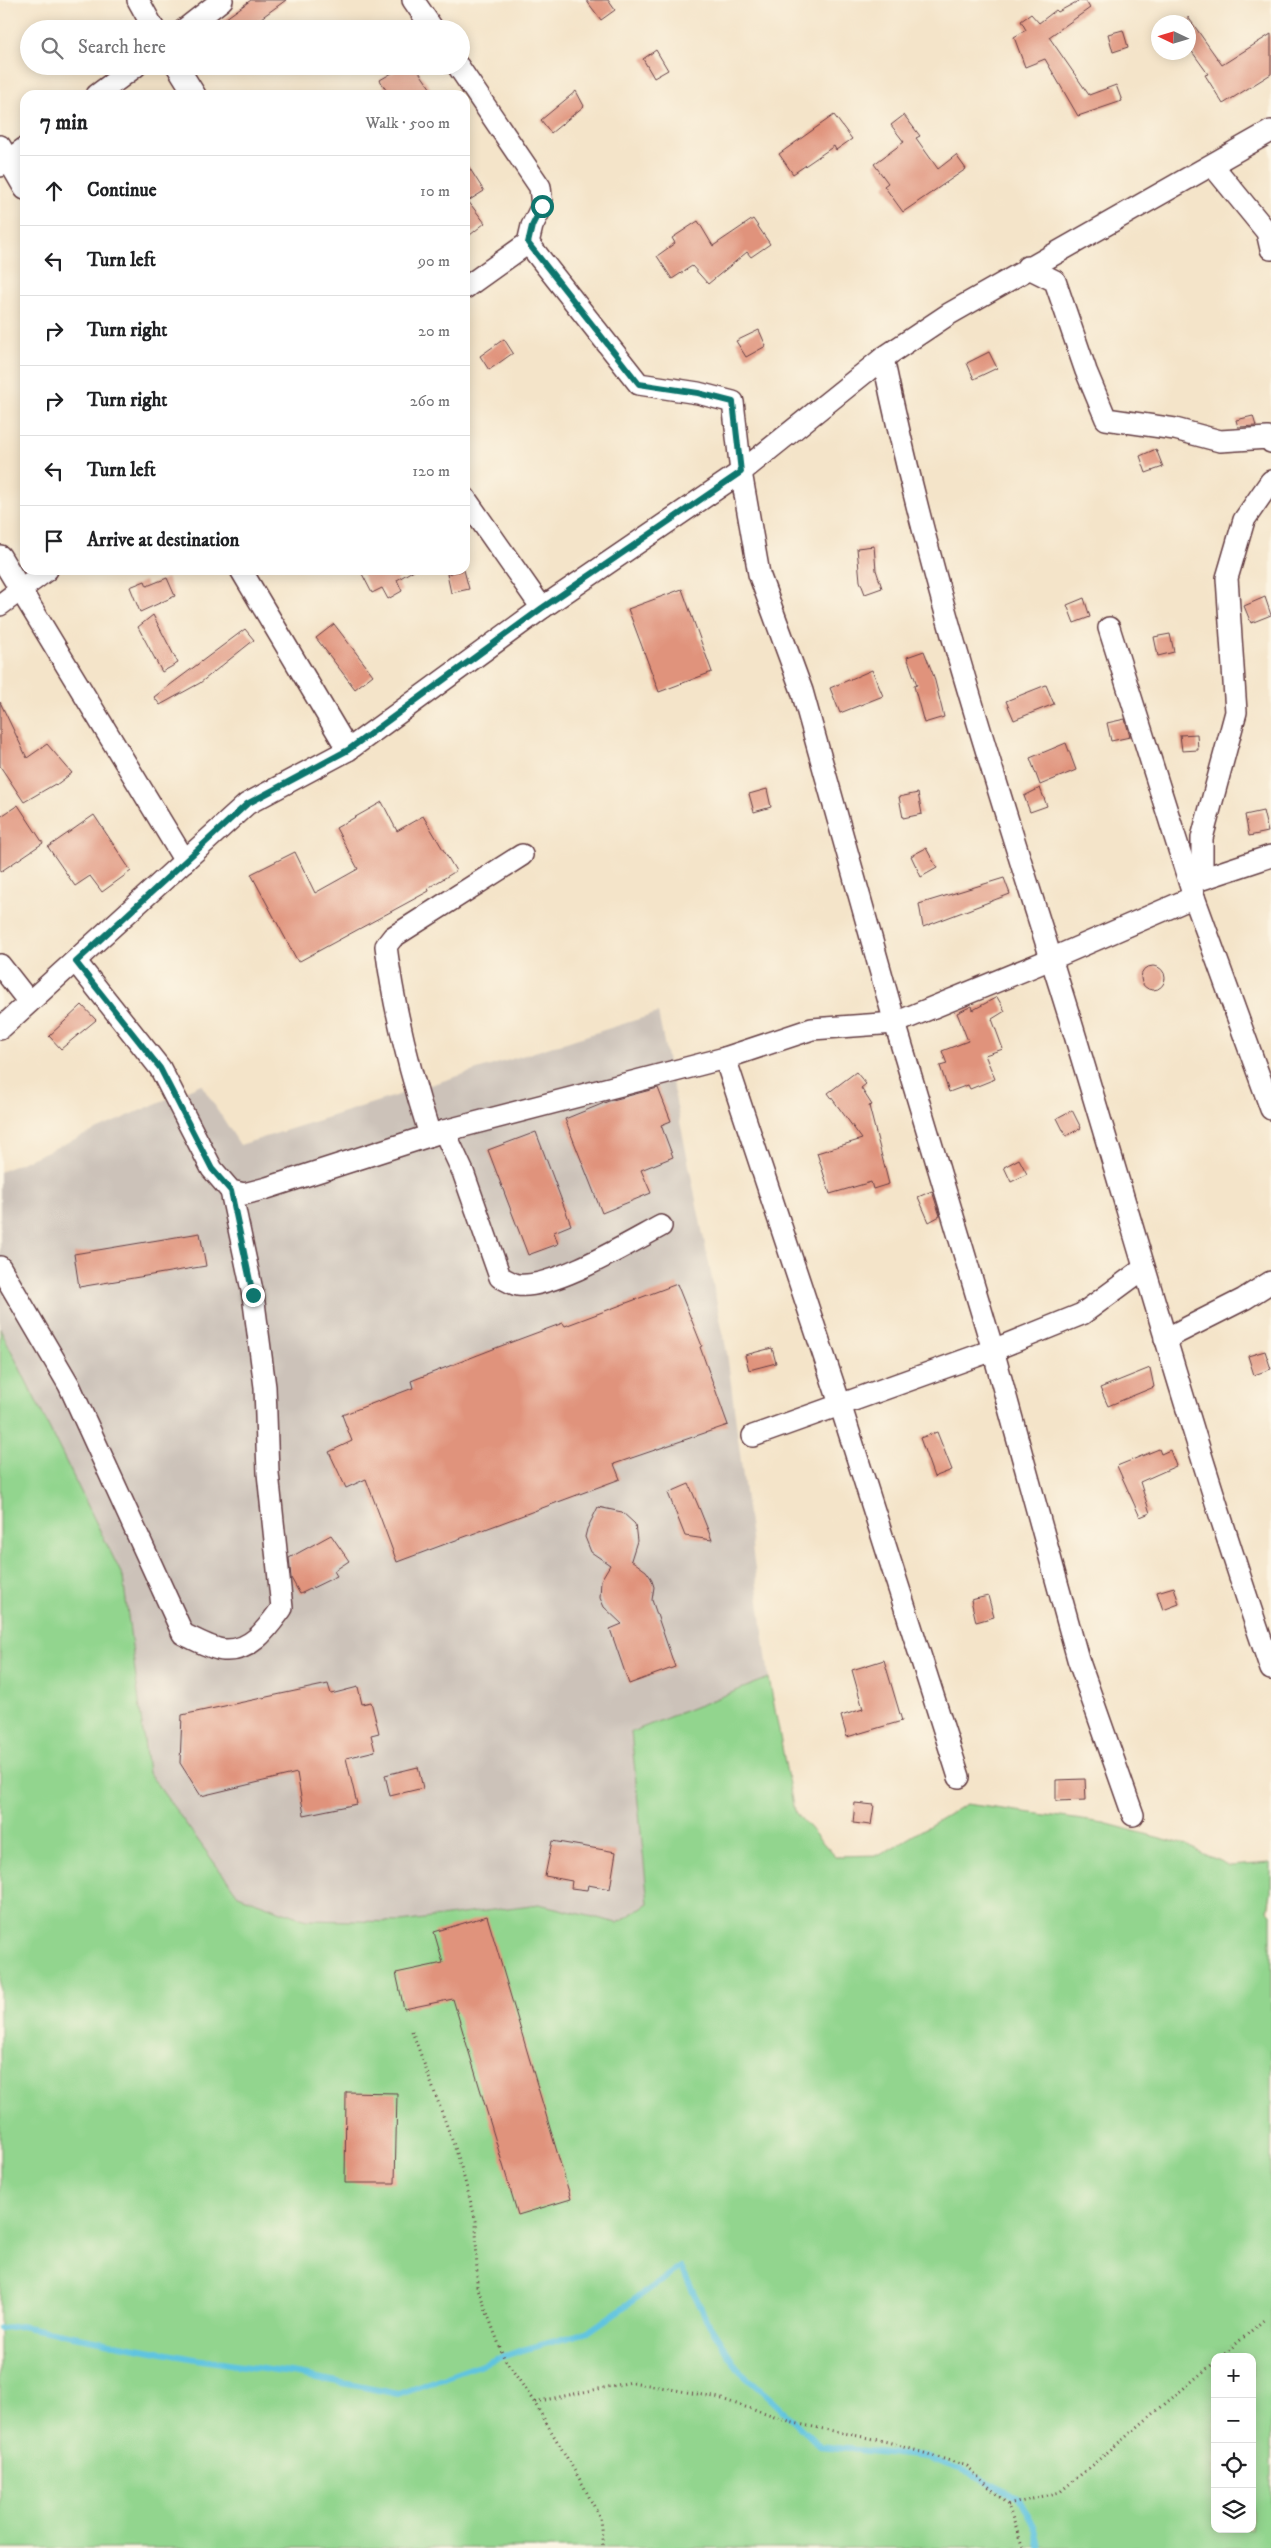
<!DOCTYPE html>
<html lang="en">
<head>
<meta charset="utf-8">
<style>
	:root { --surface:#fff; --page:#f6f6f6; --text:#202124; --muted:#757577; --line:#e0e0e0 }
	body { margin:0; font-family:"IM FELL DW Pica",serif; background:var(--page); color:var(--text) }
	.controls { position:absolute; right:15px; bottom:15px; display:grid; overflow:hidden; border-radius:10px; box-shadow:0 2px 12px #0003 }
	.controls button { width:45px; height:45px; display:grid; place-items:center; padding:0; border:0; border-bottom:1px solid var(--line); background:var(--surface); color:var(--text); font:25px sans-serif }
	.compass { position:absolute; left:1151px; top:15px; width:45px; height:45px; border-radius:50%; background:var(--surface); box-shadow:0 2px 12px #0003; rotate:274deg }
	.stop { position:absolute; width:15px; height:15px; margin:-11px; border:4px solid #0f766e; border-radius:50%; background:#fff }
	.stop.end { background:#0f766e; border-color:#fff; box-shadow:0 1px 5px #0008 }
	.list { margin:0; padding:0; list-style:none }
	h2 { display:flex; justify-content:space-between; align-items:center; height:65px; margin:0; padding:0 20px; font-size:21px }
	h2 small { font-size:16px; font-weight:400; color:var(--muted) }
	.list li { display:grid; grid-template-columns:32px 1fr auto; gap:15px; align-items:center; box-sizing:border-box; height:70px; padding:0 20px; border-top:1px solid var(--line) }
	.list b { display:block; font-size:19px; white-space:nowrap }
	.list em { font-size:16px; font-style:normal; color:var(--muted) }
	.icon { flex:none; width:28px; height:28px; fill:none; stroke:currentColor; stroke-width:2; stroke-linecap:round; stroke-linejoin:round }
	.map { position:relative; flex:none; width:1271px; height:2548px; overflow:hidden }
	.search { position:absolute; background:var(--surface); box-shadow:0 2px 12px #0003; left:20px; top:20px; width:450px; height:55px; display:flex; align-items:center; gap:12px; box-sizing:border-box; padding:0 18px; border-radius:28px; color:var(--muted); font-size:19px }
	.panel { position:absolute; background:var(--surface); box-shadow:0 2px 12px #0003; left:20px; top:90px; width:450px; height:485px; border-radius:15px }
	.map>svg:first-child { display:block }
</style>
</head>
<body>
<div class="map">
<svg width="1271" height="2548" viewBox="0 0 1271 2548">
	<rect width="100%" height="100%" fill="#fcf5e5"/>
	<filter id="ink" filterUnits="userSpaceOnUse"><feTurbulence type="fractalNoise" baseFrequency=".02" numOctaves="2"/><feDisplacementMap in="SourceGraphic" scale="10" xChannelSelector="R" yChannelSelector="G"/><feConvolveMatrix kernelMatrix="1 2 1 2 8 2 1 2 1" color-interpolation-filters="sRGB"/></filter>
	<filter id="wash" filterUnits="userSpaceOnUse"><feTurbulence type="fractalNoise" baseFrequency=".0096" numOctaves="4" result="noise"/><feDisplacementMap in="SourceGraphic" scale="20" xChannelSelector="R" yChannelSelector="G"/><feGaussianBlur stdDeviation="1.12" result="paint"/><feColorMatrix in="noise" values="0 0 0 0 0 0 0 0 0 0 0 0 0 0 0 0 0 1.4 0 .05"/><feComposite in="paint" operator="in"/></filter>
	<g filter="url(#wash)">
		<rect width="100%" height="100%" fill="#f4e4c9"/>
		<polygon fill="#ccc2b9" points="658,1013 727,1353 769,1678 631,1732 648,1903 618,1923 539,1904 401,1922 306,1920 238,1895 148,1772 123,1577 0,1328 0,1172 201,1084 240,1145"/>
		<path fill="#92d58e" stroke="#6e7a5c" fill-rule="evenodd" d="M 0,1328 L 123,1577 L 148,1772 L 238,1895 L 306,1920 L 401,1922 L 539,1904 L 618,1923 L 648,1903 L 631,1732 L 769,1678 L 794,1811 L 835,1856 L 880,1855 L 966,1804 L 1104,1823 L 1183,1844 L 1230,1866 L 1271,1863 L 1271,1893 L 1268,1910 L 1271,1913 L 1271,2548 L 0,2548 ZM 1215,2357 L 1252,2357 L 1252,2529 L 1215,2529 Z"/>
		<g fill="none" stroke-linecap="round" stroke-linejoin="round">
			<polyline stroke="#61c4df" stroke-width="6" points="0,2328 20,2326 195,2359 297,2374 398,2394 519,2351 588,2332 681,2267 709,2324 740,2372 772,2400 819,2446 925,2457 971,2473 1019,2498 1035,2529 1039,2548"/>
		</g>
		<g id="blocks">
			<g fill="#e0937c">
				<polygon points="251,0 286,0 246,29 211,29"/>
				<polygon points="586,0 608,0 615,10 601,20"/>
				<polygon points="1080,0 1085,0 1090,8 1049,37 1089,95 1116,85 1122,101 1078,116 1045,59 1025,67 1014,37 1026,30 1021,21 1031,14 1039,23 1056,10 1058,12"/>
				<polygon points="1188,17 1222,65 1271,34 1271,74 1223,104 1205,75 1208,74 1188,46"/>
				<polygon points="1123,30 1128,47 1113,52 1108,34"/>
				<polygon points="656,50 668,70 654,78 643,59"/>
				<polygon points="404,66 415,66 435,95 389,95 380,80"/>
				<polygon points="576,91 584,106 551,133 541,120"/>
				<polygon points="834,115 852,139 836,150 834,146 793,174 779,154"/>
				<polygon points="904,115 920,136 916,138 938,169 956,155 966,169 903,212 884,186 888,183 874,164 904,142 891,125"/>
				<polygon points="465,161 484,191 468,201 485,223 465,239"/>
				<polygon points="753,219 770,244 751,257 747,252 708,284 692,266 672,279 657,256 675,243 672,238 698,221 713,246"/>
				<polygon points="759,330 766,346 746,357 736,341"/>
				<polygon points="504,339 513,353 489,370 480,356"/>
				<polygon points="989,352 997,368 974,379 967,363"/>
				<polygon points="1253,416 1256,426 1238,427 1236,420"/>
				<polygon points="1156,449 1163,467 1146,473 1140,456"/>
				<polygon points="874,546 876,570 882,588 865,594 860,581 857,548"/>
				<polygon points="360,570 414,570 397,580 402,591 388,599 382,588 372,593"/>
				<polygon points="464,570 469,589 451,593 447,574"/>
				<polygon points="167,578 175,596 140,612 130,587 145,581 147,586"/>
				<polygon points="682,589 712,672 659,692 628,609"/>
				<polygon points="1265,597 1271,615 1251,623 1244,606"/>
				<polygon points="1084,598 1090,617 1074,623 1067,605"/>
				<polygon points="153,615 178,663 162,672 138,627"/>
				<polygon points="334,624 373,675 355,689 316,638"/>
				<polygon points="245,629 254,640 200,683 160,705 154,697"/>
				<polygon points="1170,634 1174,652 1158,656 1154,637"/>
				<polygon points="924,651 934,677 944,717 924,723 914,686 917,685 907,657"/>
				<polygon points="872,670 883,696 840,713 830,688"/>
				<polygon points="1046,685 1054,704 1014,720 1006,701"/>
				<polygon points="0,702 27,758 47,744 72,773 56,785 55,784 24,802 0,766"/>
				<polygon points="1125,719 1130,737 1111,741 1107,723"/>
				<polygon points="1197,734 1198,750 1182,751 1180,735"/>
				<polygon points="1066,743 1076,770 1040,785 1030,758"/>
				<polygon points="1040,788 1047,806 1030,812 1024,796"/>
				<polygon points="767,789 771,807 754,812 749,794"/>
				<polygon points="918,793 922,814 903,818 899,797"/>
				<polygon points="382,802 397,831 423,816 456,871 428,888 429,891 298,962 251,874 295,852 315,893 358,869 336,828"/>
				<polygon points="18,805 43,843 0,872 0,817"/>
				<polygon points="1263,811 1268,832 1249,836 1245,815"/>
				<polygon points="94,815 131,871 102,892 90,876 75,886 48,847"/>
				<polygon points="926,848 937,868 921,877 911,856"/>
				<polygon points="1004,878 1010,894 923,927 919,904"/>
				<circle cx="1153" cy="978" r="12"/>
				<polygon points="997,997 1005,1011 992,1019 1003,1049 985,1055 995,1079 970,1089 968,1085 949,1092 940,1066 947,1064 942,1051 968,1041 957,1013 972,1006 973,1010"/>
				<polygon points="82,1005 96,1020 61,1049 49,1036"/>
				<polygon points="856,1072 866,1084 861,1088 872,1105 869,1106 889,1184 873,1189 871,1182 830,1194 817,1153 862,1139 828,1093"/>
				<polygon points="658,1088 671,1121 661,1125 673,1157 641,1170 651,1193 602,1213 565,1119 609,1101"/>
				<polygon points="1072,1110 1081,1128 1066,1136 1057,1118"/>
				<polygon points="536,1132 571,1225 554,1232 558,1244 528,1255 488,1150"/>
				<polygon points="1019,1159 1027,1174 1011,1182 1004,1167"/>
				<polygon points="932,1191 940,1216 929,1222 918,1197"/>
				<polygon points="200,1233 206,1266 79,1287 74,1254"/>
				<polygon points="677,1284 702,1346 700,1347 728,1425 614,1464 620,1479 397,1562 366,1479 346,1488 329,1452 352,1441 342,1415 413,1388 411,1381 501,1346 563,1323 565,1326"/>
				<polygon points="772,1348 776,1363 749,1370 745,1355"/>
				<polygon points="1265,1351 1271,1369 1254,1375 1248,1356"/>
				<polygon points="1150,1368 1154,1387 1108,1406 1100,1388"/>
				<polygon points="937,1432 952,1470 934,1477 920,1438"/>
				<polygon points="1159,1449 1161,1454 1170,1450 1176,1466 1140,1482 1150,1513 1140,1517 1117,1466"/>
				<polygon points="689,1484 700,1510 712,1540 685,1536 668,1493"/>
				<polygon points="598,1507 622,1512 635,1524 637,1541 631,1560 646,1571 651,1578 654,1587 652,1600 675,1667 629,1684 610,1629 622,1624 604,1607 600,1598 601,1580 610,1565 591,1552 585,1537 587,1529"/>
				<polygon points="331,1535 349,1561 334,1571 337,1576 300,1594 291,1578 289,1558"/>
				<polygon points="1174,1587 1179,1604 1163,1610 1157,1592"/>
				<polygon points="988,1596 994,1617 976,1622 971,1600"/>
				<polygon points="884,1660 902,1721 847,1737 841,1716 863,1709 852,1670"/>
				<polygon points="328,1684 331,1694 358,1687 362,1704 371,1702 379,1733 371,1735 375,1751 346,1758 357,1804 304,1815 297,1773 201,1796 180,1763 182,1715"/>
				<polygon points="418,1767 423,1788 390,1796 385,1775"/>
				<polygon points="1085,1779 1086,1800 1056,1801 1056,1780"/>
				<polygon points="855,1803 874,1805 871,1825 853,1823"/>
				<polygon points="552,1841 616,1852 610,1889 588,1885 587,1890 571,1888 572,1881 545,1876"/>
				<polygon points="487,1916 571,2199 518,2215 453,1999 404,2009 396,1973 443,1963 434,1932"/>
				<polygon points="346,2092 397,2093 395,2183 345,2183"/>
			</g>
		</g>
	</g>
	<g filter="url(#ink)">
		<use href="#blocks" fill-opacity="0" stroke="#643d43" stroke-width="1"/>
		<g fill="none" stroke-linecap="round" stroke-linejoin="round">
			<defs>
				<g id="minor">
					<polyline points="138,0 154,29"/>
					<polyline points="413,0 433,29"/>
					<polyline points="185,29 222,0"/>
					<polyline points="177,66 195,95"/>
					<polyline points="458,66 540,187 542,206 532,226 528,243 465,288"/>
					<polyline points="97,95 136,66"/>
					<polyline points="0,146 25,189"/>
					<polyline points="0,166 25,148"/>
					<polyline points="1213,166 1267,232 1271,249"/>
					<polyline points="528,243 639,384 698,393 733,402 741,472 759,574 802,691 895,1023 993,1350 1078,1659 1133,1815"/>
					<polyline points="1027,267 1055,281 1086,371 1106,419 1175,429 1220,441 1268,438 1271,442"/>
					<path d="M 883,358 C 929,583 1002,800 1070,1019 C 1136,1236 1197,1455 1271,1669"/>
					<polyline points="1271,481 1244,520 1227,578 1236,712 1202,838 1202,879 1271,856"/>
					<polyline points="465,498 542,608"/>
					<polyline points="0,556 185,861"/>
					<polyline points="241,570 348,750"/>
					<polyline points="0,605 47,570"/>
					<polyline points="1109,628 1194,897 1271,1109"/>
					<path d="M 76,962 L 160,1068 L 212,1169 L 231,1191 L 244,1194 L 267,1188 L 444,1131 L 463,1172 L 500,1277 C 505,1279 512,1284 518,1285 C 553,1289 629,1243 661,1226"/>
					<polyline points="0,965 29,1002"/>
					<polyline points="0,1029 247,804 348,750 542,608 741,472 883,358 949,314 1271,131"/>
					<polyline points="725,1058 840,1404 959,1777"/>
					<polyline points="444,1131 725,1058 812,1029 895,1023 1051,959 1194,897"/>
					<path d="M 430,1135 C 410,1073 394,1011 386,946 L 393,937 L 522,855"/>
					<path d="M 0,1267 L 69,1385 L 183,1634 C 195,1639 211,1649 224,1650 C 252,1652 268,1627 282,1608 L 268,1473 L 265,1387 L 253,1295 L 231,1191"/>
					<polyline points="1165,1339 1244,1299 1271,1282"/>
					<polyline points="753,1436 993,1350 1082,1314 1143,1269"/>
				</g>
			</defs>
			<use href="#minor" stroke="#643d43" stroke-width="24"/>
			<g stroke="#643d43" stroke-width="3" stroke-dasharray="1 4" stroke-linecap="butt">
				<polyline points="412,2031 458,2156 476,2221 477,2286 504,2358 534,2402 583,2485 600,2518 603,2548"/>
				<polyline points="1221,2357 1266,2318"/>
				<polyline points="535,2402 632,2382 719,2398 789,2422 888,2442 967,2466 1008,2505 1023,2548"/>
				<polyline points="1008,2505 1060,2492 1215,2362"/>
			</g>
			<use href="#minor" stroke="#fff" stroke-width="21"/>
		</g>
	</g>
	<g fill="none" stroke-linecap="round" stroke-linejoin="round" filter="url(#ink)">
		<polyline stroke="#0f766e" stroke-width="6" points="253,1295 231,1191 212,1169 160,1068 76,962 247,804 348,750 542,608 741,472 733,402 698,393 639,384 528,243 532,226 542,206"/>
	</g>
</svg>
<div class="controls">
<button>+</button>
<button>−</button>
<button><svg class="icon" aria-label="locate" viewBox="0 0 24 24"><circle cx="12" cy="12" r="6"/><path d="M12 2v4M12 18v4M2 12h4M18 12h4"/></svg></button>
<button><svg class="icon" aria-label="layers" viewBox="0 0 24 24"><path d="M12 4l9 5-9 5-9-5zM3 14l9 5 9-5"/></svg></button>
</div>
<svg class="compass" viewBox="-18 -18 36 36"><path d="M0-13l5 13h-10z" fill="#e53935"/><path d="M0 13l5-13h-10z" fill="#757577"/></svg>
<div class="stop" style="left:542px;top:206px"></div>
<div class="stop end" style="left:253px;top:1295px"></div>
<div class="search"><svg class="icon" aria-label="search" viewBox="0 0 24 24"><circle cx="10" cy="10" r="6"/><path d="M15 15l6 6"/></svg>Search here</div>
<section class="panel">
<h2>7 min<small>Walk · 500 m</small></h2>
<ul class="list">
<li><svg class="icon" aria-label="ahead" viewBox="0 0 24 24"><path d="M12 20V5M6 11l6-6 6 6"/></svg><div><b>Continue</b></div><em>10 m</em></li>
<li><svg class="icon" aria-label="left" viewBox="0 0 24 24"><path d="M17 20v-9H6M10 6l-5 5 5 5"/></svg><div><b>Turn left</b></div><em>90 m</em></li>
<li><svg class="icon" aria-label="right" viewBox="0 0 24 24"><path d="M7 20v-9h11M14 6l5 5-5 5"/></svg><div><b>Turn right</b></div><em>20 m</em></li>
<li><svg class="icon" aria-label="right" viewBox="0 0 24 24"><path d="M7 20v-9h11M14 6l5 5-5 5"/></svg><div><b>Turn right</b></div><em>260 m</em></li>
<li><svg class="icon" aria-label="left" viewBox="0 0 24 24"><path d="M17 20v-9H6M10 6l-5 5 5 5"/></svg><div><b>Turn left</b></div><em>120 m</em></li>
<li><svg class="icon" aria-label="arrive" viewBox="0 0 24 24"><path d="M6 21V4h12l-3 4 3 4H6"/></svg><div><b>Arrive at destination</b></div></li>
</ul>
</section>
</div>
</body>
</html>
